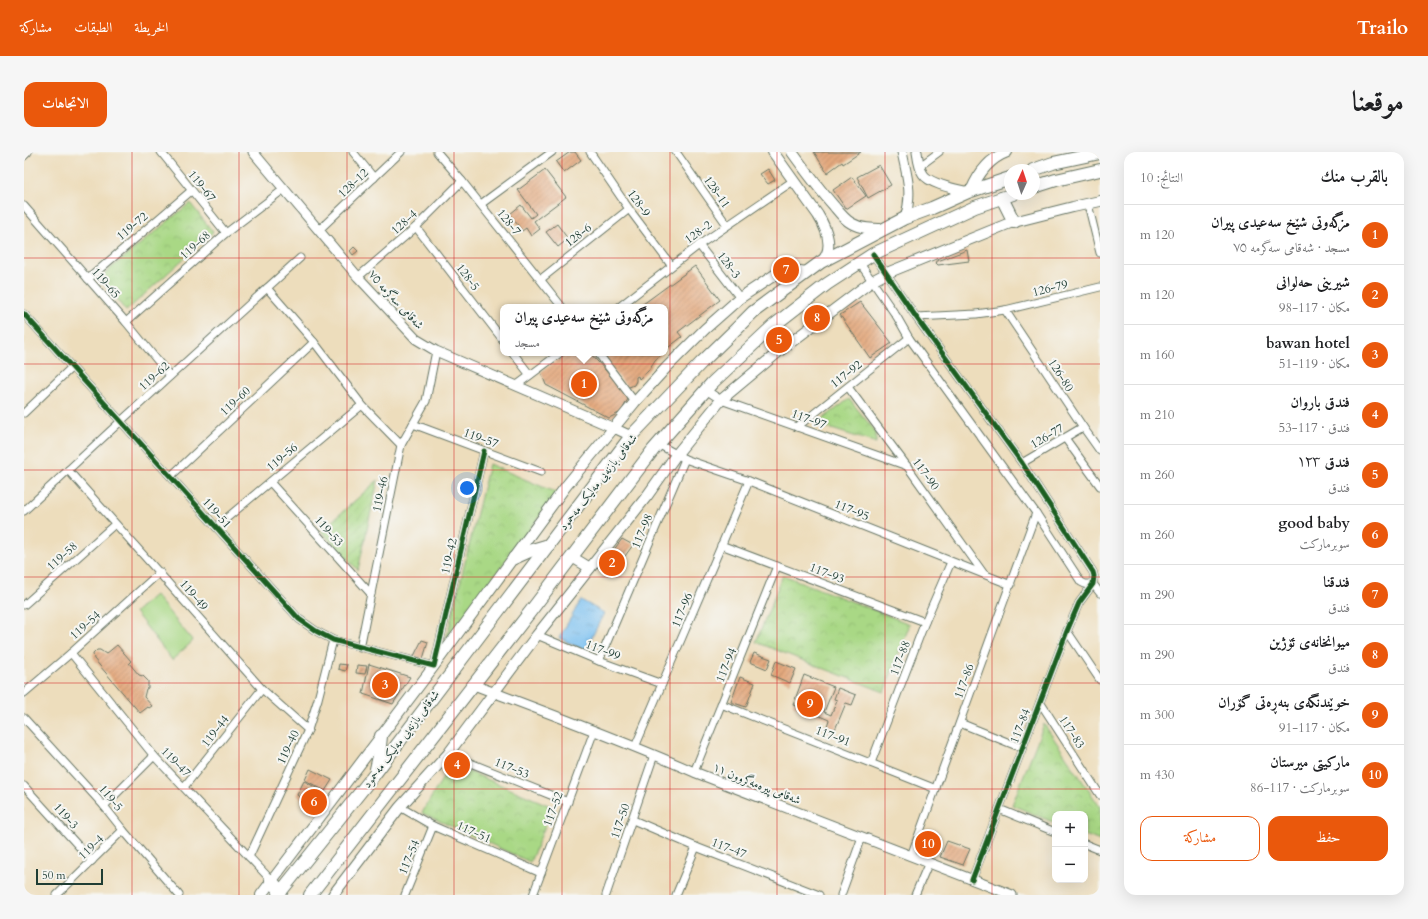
<!DOCTYPE html>
<html lang="ar">
<head>
<meta charset="utf-8">
<style>
	:root { --surface:#fff; --page:#f6f6f6; --text:#202124; --muted:#757577; --line:#e0e0e0; --accent:#ea580c }
	body { margin:0; font-family:Cardo,Amiri,serif; background:var(--page); color:var(--text); direction:rtl }
	.controls { position:absolute; right:12px; bottom:12px; display:grid; overflow:hidden; border-radius:8px; box-shadow:0 4px 16px #0002 }
	.controls button { width:36px; height:36px; display:grid; place-items:center; padding:0; border:0; border-bottom:1px solid var(--line); background:var(--surface); color:var(--text); font:20px sans-serif }
	.compass { position:absolute; left:980px; top:12px; width:36px; height:36px; border-radius:50%; background:var(--surface); box-shadow:0 4px 16px #0002; rotate:3deg }
	.scale { position:absolute; left:12px; bottom:10px; width:67px; box-sizing:border-box; padding-left:4px; border:2px solid #1f3d34; border-top:0; font-size:11px; line-height:14px; white-space:nowrap; color:#1f3d34; -webkit-text-stroke:3px #f6f6f2; paint-order:stroke }
	.you { position:absolute; left:443px; top:336px; width:14px; height:14px; margin:-10px; border:3px solid #fff; border-radius:50%; background:#1a73e8; box-shadow:0 0 0 6px #1a73e833 }
	.badge { display:grid; place-items:center; width:26px; height:26px; border-radius:50%; background:var(--accent); color:#fff; font-size:13px; font-weight:700 }
	.pin { position:absolute; translate:-50% -50%; border:2px solid #fff; box-shadow:0 1px 4px #0006 }
	.popup { position:absolute; left:476px; top:152px; width:168px; height:52px; box-sizing:border-box; display:grid; place-content:center; border-radius:8px; background:var(--surface); filter:drop-shadow(0 1px 3px #0005); font-size:13px; white-space:nowrap; color:var(--muted) }
	.popup b { font-size:15px; color:var(--text) }
	.popup::after { content:''; position:absolute; left:50%; top:100%; margin-left:-8px; border:8px solid transparent; border-top-color:var(--surface) }
	.list { margin:0; padding:0; list-style:none }
	h2 { display:flex; justify-content:space-between; align-items:center; height:52px; margin:0; padding:0 16px; font-size:17px }
	h2 small { font-size:13px; font-weight:400; color:var(--muted) }
	.list li { display:grid; grid-template-columns:26px 1fr auto; gap:12px; align-items:center; box-sizing:border-box; height:60px; padding:0 16px; border-top:1px solid var(--line) }
	.list b { display:block; font-size:15px; white-space:nowrap }
	.list p { margin:0; font-size:13px; white-space:nowrap; color:var(--muted) }
	.list em { font-size:13px; font-style:normal; color:var(--muted) }
	.actions { display:flex; gap:8px; padding:12px 16px }
	.actions a { flex:1; padding:9px 0; border:1px solid var(--accent); border-radius:12px; text-align:center; font-size:14px; color:var(--accent) }
	.actions .main { background:var(--accent); color:#fff }
	.map { position:relative; flex:none; width:1076px; height:743px; overflow:hidden; direction:ltr; border-radius:12px }
	header { display:flex; align-items:center; gap:24px; box-sizing:border-box; height:56px; padding:0 20px; background:var(--accent); color:#fff }
	header strong { font-size:19px }
	nav { display:flex; gap:22px; margin-inline-start:auto; font-size:14px }
	.intro { display:flex; align-items:center; justify-content:space-between; box-sizing:border-box; height:96px; padding:0 24px }
	h1 { margin:0; font-size:28px }
	.button { padding:10px 18px; border-radius:12px; background:var(--accent); color:#fff; font-size:14px; font-weight:700 }
	main { display:flex; gap:24px; padding:0 24px }
	aside { flex:1; background:var(--surface); border-radius:12px; box-shadow:0 4px 16px #0002 }
	.map>svg:first-child { display:block }
</style>
</head>
<body>
<header>
<strong>Trailo</strong>
<nav><a>الخريطة</a><a>الطبقات</a><a>مشاركة</a></nav>
</header>
<div class="intro"><h1>موقعنا</h1><a class="button">الاتجاهات</a></div>
<main>
<aside>
<h2>بالقرب منك<small>النتائج: 10</small></h2>
<ul class="list">
<li><span class="badge">1</span><div><b>مزگەوتی شێخ سەعیدی پیران</b><p>مسجد · شەقامی سەگرمە ٧٥</p></div><em>120 m</em></li>
<li><span class="badge">2</span><div><b>شیرینی ‌حەلوانی</b><p>مكان · 117-98</p></div><em>120 m</em></li>
<li><span class="badge">3</span><div><b>bawan hotel</b><p>مكان · 119-51</p></div><em>160 m</em></li>
<li><span class="badge">4</span><div><b>فندق باروان</b><p>فندق · 117-53</p></div><em>210 m</em></li>
<li><span class="badge">5</span><div><b>فندق ١٢٣</b><p>فندق</p></div><em>260 m</em></li>
<li><span class="badge">6</span><div><b>good baby</b><p>سوبرماركت</p></div><em>260 m</em></li>
<li><span class="badge">7</span><div><b>فندقنا</b><p>فندق</p></div><em>290 m</em></li>
<li><span class="badge">8</span><div><b>میوانخانەی ئۆژین</b><p>فندق</p></div><em>290 m</em></li>
<li><span class="badge">9</span><div><b>خوێندنگەی بنەڕەتی گۆران</b><p>مكان · 117-91</p></div><em>300 m</em></li>
<li><span class="badge">10</span><div><b>مارکیتی میرستان</b><p>سوبرماركت · 117-86</p></div><em>430 m</em></li>
</ul>
<div class="actions"><a class="main">حفظ</a><a>مشاركة</a></div>
</aside>
<div class="map">
<svg width="1076" height="743" viewBox="0 0 1076 743">
	<defs>
		<pattern id="park-crowns" width="20" height="18" patternUnits="userSpaceOnUse"><rect width="20" height="18" fill="#a9d885"/><path d="M2 6a3 3 0 1 1 6 0M12 15a3 3 0 1 1 6 0" fill="none" stroke="#91ba73"/></pattern>
		<pattern id="garden-furrows" width="10" height="10" patternUnits="userSpaceOnUse"><rect width="10" height="10" fill="#a9d885"/><path d="M-1 1l2-2M0 10L10 0M9 11l2-2" fill="none" stroke="#91ba73"/></pattern>
		<pattern id="water-ripples" width="26" height="14" patternUnits="userSpaceOnUse"><rect width="26" height="14" fill="#7ac0f1"/><path d="M2 4q2-2 4 0t4 0M15 11q2-2 4 0t4 0" fill="none" stroke="#639dc4"/></pattern>
		<pattern id="building-hatch" width="6" height="6" patternUnits="userSpaceOnUse"><rect width="6" height="6" fill="#e3a87d"/><path d="M-1 1l2-2M0 6l6-6M5 7l2-2" fill="none" stroke="#b78a67"/></pattern>
	</defs>
	<rect width="100%" height="100%" fill="#f6f6f2"/>
	<filter id="ink" filterUnits="userSpaceOnUse"><feTurbulence type="fractalNoise" baseFrequency=".025" numOctaves="2"/><feDisplacementMap in="SourceGraphic" scale="8" xChannelSelector="R" yChannelSelector="G"/><feConvolveMatrix kernelMatrix="1 2 1 2 8 2 1 2 1" color-interpolation-filters="sRGB"/></filter>
	<filter id="wash" filterUnits="userSpaceOnUse"><feTurbulence type="fractalNoise" baseFrequency=".012" numOctaves="4" result="noise"/><feDisplacementMap in="SourceGraphic" scale="16" xChannelSelector="R" yChannelSelector="G"/><feGaussianBlur stdDeviation="0.9" result="paint"/><feColorMatrix in="noise" values="0 0 0 0 0 0 0 0 0 0 0 0 0 0 0 0 0 1.4 0 .05"/><feComposite in="paint" operator="in"/></filter>
	<g filter="url(#wash)">
		<rect width="100%" height="100%" fill="#edddbc"/>
		<polygon fill="#a9d885" stroke="#648a5c" points="131,443 169,489 148,508 111,460"/>
		<g fill="url(#park-crowns)" stroke="#648a5c">
			<polygon points="166,51 189,80 102,159 75,126"/>
			<polygon points="825,247 852,280 852,291 792,272"/>
			<polygon points="465,312 533,341 422,488"/>
			<polygon points="759,423 886,472 860,540 732,490"/>
			<polygon points="1020,572 1076,655 1076,689 1061,683 1061,662 1031,662 1031,671 988,653"/>
			<polygon points="427,612 529,655 506,710 398,661"/>
		</g>
		<polygon fill="url(#garden-furrows)" stroke="#648a5c" points="354,328 334,418 297,379"/>
		<polygon fill="url(#water-ripples)" stroke="#4c7e92" points="557,448 580,461 561,499 535,486"/>
		<g id="blocks">
			<g fill="url(#building-hatch)">
				<polygon points="546,0 551,0 557,8 540,21 532,10"/>
				<polygon points="790,0 837,0 819,12 818,10 803,21"/>
				<polygon points="855,13 867,33 844,46 833,25"/>
				<polygon points="744,17 751,28 744,32 736,22"/>
				<polygon points="521,18 542,45 510,69 516,77 507,84 502,76 498,79 486,62 497,53 507,66 512,62 494,38"/>
				<polygon points="828,25 842,44 822,57 809,38"/>
				<polygon points="533,72 544,87 534,95 522,80"/>
				<polygon points="330,95 334,99 329,103 326,99"/>
				<polygon points="943,98 945,109 914,113 911,110"/>
				<polygon points="671,114 696,148 654,180 658,185 641,198 641,155 615,155"/>
				<polygon points="836,150 868,191 846,206 816,163"/>
				<polygon points="542,201 566,201 605,245 597,260 585,266 522,233 517,220"/>
				<polygon points="575,201 639,201 631,208 624,219 615,227 614,224 612,225 612,229 610,233 605,235 602,234"/>
				<polygon points="598,387 609,393 588,422 577,415"/>
				<polygon points="398,488 404,490 399,507 390,504"/>
				<polygon points="93,493 107,509 105,511 115,523 119,524 124,529 124,536 122,537 120,545 128,554 125,556 124,555 116,561 70,507 69,502 73,498 76,498 82,502"/>
				<polygon points="730,501 747,507 743,517 726,510"/>
				<polygon points="752,509 772,517 766,531 747,523"/>
				<polygon points="315,512 323,513 321,519 314,517"/>
				<polygon points="345,512 386,525 369,552 339,542"/>
				<polygon points="333,513 343,514 341,522 332,521"/>
				<polygon points="780,523 810,535 800,560 807,563 813,548 810,547 814,536 832,543 828,553 822,551 810,580 802,577 805,568 769,553"/>
				<polygon points="716,525 731,531 722,555 707,550"/>
				<polygon points="286,617 308,628 301,639 281,628"/>
				<polygon points="280,629 302,641 292,658 273,643"/>
				<polygon points="923,689 946,697 939,713 916,705"/>
			</g>
		</g>
	</g>
	<g filter="url(#ink)">
		<use href="#blocks" fill-opacity="0" stroke="#677564" stroke-width="1"/>
		<g fill="none" stroke-linecap="round" stroke-linejoin="round">
			<defs>
				<g id="minor">
					<polyline points="137,0 202,81"/>
					<polyline points="329,0 350,26"/>
					<polyline points="413,0 438,29 538,155"/>
					<polyline points="566,0 605,57 647,113"/>
					<polyline points="652,0 703,73"/>
					<polyline points="0,4 4,0"/>
					<polyline points="896,14 915,0"/>
					<polyline points="457,52 528,0"/>
					<polyline points="1064,52 1076,101"/>
					<polyline points="0,54 102,170 146,224"/>
					<polyline points="392,75 479,188"/>
					<polyline points="295,78 377,0"/>
					<polyline points="675,93 716,146"/>
					<polyline points="849,102 892,165 998,311 1069,420 1070,424 1069,432 1055,451 1043,479 948,728"/>
					<polyline points="835,110 873,165 885,186 1012,361 1057,430 1061,432 1069,432"/>
					<polyline points="334,125 392,75 438,29"/>
					<polyline points="64,127 167,39"/>
					<polyline points="517,127 605,57"/>
					<polyline points="243,136 290,190 338,253 377,293"/>
					<polyline points="595,155 675,93 769,29"/>
					<polyline points="981,158 1059,275 1076,299"/>
					<polyline points="0,162 275,467 292,479 309,488 410,514 460,299"/>
					<polyline points="892,165 952,162 981,158 1076,135"/>
					<polyline points="102,170 202,81 260,37"/>
					<polyline points="489,201 506,223"/>
					<polyline points="574,201 611,250"/>
					<polyline points="493,233 536,201"/>
					<polyline points="824,235 883,314 960,422"/>
					<polyline points="682,238 697,248 883,314"/>
					<polyline points="0,261 48,215"/>
					<polyline points="389,272 517,320"/>
					<polyline points="773,275 885,186"/>
					<polyline points="1041,286 1076,334"/>
					<polyline points="634,292 661,307 725,329 987,433"/>
					<polyline points="998,311 1059,275"/>
					<polyline points="44,318 238,537 284,578"/>
					<polyline points="147,324 290,190"/>
					<polyline points="246,330 347,442"/>
					<polyline points="0,359 97,269 276,106"/>
					<polyline points="192,375 338,253"/>
					<polyline points="697,393 901,470"/>
					<polyline points="1069,432 1076,441"/>
					<polyline points="0,453 91,372"/>
					<polyline points="1043,479 1076,528"/>
					<polyline points="513,483 575,509 638,532"/>
					<polyline points="336,496 377,293 402,249 412,199"/>
					<polyline points="47,501 130,604 247,728"/>
					<polyline points="575,509 661,307"/>
					<polyline points="0,541 47,501 136,420"/>
					<polyline points="1016,550 1076,643"/>
					<polyline points="697,552 912,637"/>
					<polyline points="0,566 80,654 99,678 155,743"/>
					<polyline points="936,571 998,596"/>
					<polyline points="611,595 725,329"/>
					<polyline points="424,602 544,650"/>
					<polyline points="847,611 901,470 927,410"/>
					<polyline points="670,620 753,414"/>
					<polyline points="0,634 68,709"/>
					<polyline points="160,635 238,537"/>
					<polyline points="80,654 130,604"/>
					<polyline points="376,655 409,674 517,721"/>
					<polyline points="975,657 1031,680"/>
					<polyline points="609,668 672,695 795,743"/>
					<polyline points="1061,692 1076,698"/>
					<polyline points="887,704 1012,361"/>
					<polyline points="225,705 284,578 294,547 309,488"/>
					<polyline points="33,743 99,678"/>
					<polyline points="381,743 409,674"/>
					<polyline points="509,743 570,579"/>
					<polyline points="582,743 630,603"/>
					<polyline points="652,743 672,695"/>
					<polyline points="817,743 838,685"/>
					<polyline points="891,743 905,710"/>
				</g>
				<g id="tertiary">
					<polyline points="229,0 334,125 392,187 412,199 590,276 607,284"/>
					<path d="M 878,0 C 883,25 889,41 881,66"/>
					<path d="M 893,0 C 894,7 895,16 899,22 C 905,32 932,37 944,40"/>
					<path d="M 450,533 C 524,561 598,588 670,620 L 988,743"/>
				</g>
				<g id="secondary">
					<path d="M 749,0 L 794,63 C 802,76 811,97 797,110"/>
					<path d="M 768,0 C 781,18 795,37 810,54 C 815,60 820,67 827,71 C 837,77 849,77 860,77"/>
					<path d="M 947,39 C 954,22 964,7 983,0"/>
					<polyline points="548,405 566,416"/>
					<polyline points="237,743 410,514 542,334 611,250 642,216 681,177 716,146 755,120 766,118 784,120"/>
					<polyline points="309,743 376,655 424,602 513,483 623,344 652,303 697,248 758,197 848,129 863,121 986,71 1049,55 1076,49"/>
				</g>
				<g id="trunk">
					<polyline points="1009,18 1029,11 1076,1"/>
					<polyline points="1010,35 1032,28 1076,18"/>
					<polyline points="978,46 990,70"/>
					<polyline points="490,406 508,398 525,393"/>
					<polyline points="352,617 355,604 357,584"/>
					<polyline points="247,728 257,740"/>
					<polyline points="254,743 350,623 607,284 677,211 713,176 729,160 797,110 881,66 908,56 944,40 986,26"/>
					<polyline points="286,743 506,460 629,298 688,231 749,174 803,132 849,102 951,55 989,42"/>
				</g>
			</defs>
			<use href="#minor" stroke="#677564" stroke-width="9"/>
			<use href="#tertiary" stroke="#677564" stroke-width="11"/>
			<use href="#secondary" stroke="#677564" stroke-width="12"/>
			<use href="#trunk" stroke="#677564" stroke-width="14"/>
			<use href="#minor" stroke="#fff" stroke-width="7"/>
			<use href="#tertiary" stroke="#fff" stroke-width="9"/>
			<use href="#secondary" stroke="#fff" stroke-width="10"/>
			<use href="#trunk" stroke="#fff" stroke-width="12"/>
			<defs>
				<g id="cycleway">
					<polyline points="849,102 892,165 998,311 1069,420 1070,424 1069,432 1055,451 1043,479 948,728"/>
					<polyline points="0,162 275,467 292,479 309,488 410,514 460,299"/>
				</g>
			</defs>
			<use href="#cycleway" stroke="#f6f6f2" stroke-width="8"/>
			<use href="#cycleway" stroke="#1b5e20" stroke-width="5"/>
		</g>
	</g>
	<path fill="none" stroke="#d62828" stroke-width="1" stroke-opacity="0.55" d="M 108,0 L 108,743M 215,0 L 215,743M 323,0 L 323,743M 430,0 L 430,743M 538,0 L 538,743M 646,0 L 646,743M 753,0 L 753,743M 861,0 L 861,743M 968,0 L 968,743M 0,106 L 1076,106M 0,212 L 1076,212M 0,318 L 1076,318M 0,425 L 1076,425M 0,531 L 1076,531M 0,637 L 1076,637"/>
	<g text-anchor="middle" stroke-width="4" stroke-linejoin="round" paint-order="stroke">
		<g font-size="12" fill="#1f3d34" stroke="#f6f6f2">
			<text transform="translate(329 31) rotate(-43)" y="4">128-12</text>
			<text transform="translate(178 34) rotate(51)" y="4">119-67</text>
			<text transform="translate(693 40) rotate(55)" y="4">128-11</text>
			<text transform="translate(615 51) rotate(54)" y="4">128-9</text>
			<text transform="translate(380 70) rotate(-42)" y="4">128-4</text>
			<text transform="translate(485 70) rotate(51)" y="4">128-7</text>
			<text transform="translate(108 74) rotate(-40)" y="4">119-72</text>
			<text transform="translate(674 80) rotate(-36)" y="4">128-2</text>
			<text transform="translate(554 83) rotate(-38)" y="4">128-6</text>
			<text transform="translate(171 93) rotate(-42)" y="4">119-68</text>
			<text transform="translate(705 113) rotate(53)" y="4">128-3</text>
			<text transform="translate(444 125) rotate(53)" y="4">128-5</text>
			<text transform="translate(82 131) rotate(49)" y="4">119-65</text>
			<text transform="translate(1026 136) rotate(-14)" y="4">126-79</text>
			<text transform="translate(372 148) rotate(47)" y="4">شەقامی سەگرمە ٧٥</text>
			<text transform="translate(822 222) rotate(-38)" y="4">117-92</text>
			<text transform="translate(1037 223) rotate(57)" y="4">126-80</text>
			<text transform="translate(130 224) rotate(-42)" y="4">119-62</text>
			<text transform="translate(211 249) rotate(-43)" y="4">119-60</text>
			<text transform="translate(785 267) rotate(20)" y="4">117-97</text>
			<text transform="translate(1023 284) rotate(-31)" y="4">126-77</text>
			<text transform="translate(457 286) rotate(20)" y="4">119-57</text>
			<text transform="translate(258 305) rotate(-40)" y="4">119-56</text>
			<text transform="translate(902 322) rotate(54)" y="4">117-90</text>
			<text transform="translate(574 330) rotate(-52)" y="4">شەقامی بازنەیی مەلیک مەحمود</text>
			<text transform="translate(356 342) rotate(-78)" y="4">119-46</text>
			<text transform="translate(828 358) rotate(22)" y="4">117-95</text>
			<text transform="translate(193 361) rotate(48)" y="4">119-51</text>
			<text transform="translate(305 379) rotate(48)" y="4">119-53</text>
			<text transform="translate(618 379) rotate(-67)" y="4">117-98</text>
			<text transform="translate(38 404) rotate(-42)" y="4">119-58</text>
			<text transform="translate(425 404) rotate(-77)" y="4">119-42</text>
			<text transform="translate(803 421) rotate(21)" y="4">117-93</text>
			<text transform="translate(170 443) rotate(49)" y="4">119-49</text>
			<text transform="translate(658 458) rotate(-67)" y="4">117-96</text>
			<text transform="translate(61 473) rotate(-42)" y="4">119-54</text>
			<text transform="translate(579 498) rotate(21)" y="4">117-99</text>
			<text transform="translate(876 506) rotate(-69)" y="4">117-88</text>
			<text transform="translate(702 513) rotate(-68)" y="4">117-94</text>
			<text transform="translate(940 529) rotate(-70)" y="4">117-86</text>
			<text transform="translate(996 574) rotate(-69)" y="4">117-84</text>
			<text transform="translate(191 579) rotate(-52)" y="4">119-44</text>
			<text transform="translate(1048 580) rotate(57)" y="4">117-83</text>
			<text transform="translate(809 584) rotate(21)" y="4">117-91</text>
			<text transform="translate(377 587) rotate(-53)" y="4">شەقامی بازنەیی مەلیک مەحمود</text>
			<text transform="translate(264 595) rotate(-65)" y="4">119-40</text>
			<text transform="translate(152 610) rotate(46)" y="4">119-47</text>
			<text transform="translate(488 616) rotate(22)" y="4">117-53</text>
			<text transform="translate(733 632) rotate(21)" y="4">شەقامی پیرەمەگروون ١١</text>
			<text transform="translate(87 646) rotate(50)" y="4">119-5</text>
			<text transform="translate(529 657) rotate(-70)" y="4">117-52</text>
			<text transform="translate(42 664) rotate(48)" y="4">119-3</text>
			<text transform="translate(596 669) rotate(-71)" y="4">117-50</text>
			<text transform="translate(450 680) rotate(24)" y="4">117-51</text>
			<text transform="translate(67 695) rotate(-44)" y="4">119-4</text>
			<text transform="translate(705 696) rotate(21)" y="4">117-47</text>
			<text transform="translate(385 705) rotate(-67)" y="4">117-54</text>
		</g>
	</g>
</svg>
<div class="controls">
<button>+</button>
<button>−</button>
</div>
<svg class="compass" viewBox="-18 -18 36 36"><path d="M0-13l5 13h-10z" fill="#e53935"/><path d="M0 13l5-13h-10z" fill="#757577"/></svg>
<div class="scale">50 m</div>
<div class="you"></div>
<div class="pin badge" style="left:560px;top:232px">1</div>
<div class="popup"><b>مزگەوتی شێخ سەعیدی پیران</b>مسجد</div>
<div class="pin badge" style="left:588px;top:411px">2</div>
<div class="pin badge" style="left:361px;top:533px">3</div>
<div class="pin badge" style="left:433px;top:613px">4</div>
<div class="pin badge" style="left:755px;top:188px">5</div>
<div class="pin badge" style="left:290px;top:650px">6</div>
<div class="pin badge" style="left:762px;top:118px">7</div>
<div class="pin badge" style="left:793px;top:166px">8</div>
<div class="pin badge" style="left:786px;top:552px">9</div>
<div class="pin badge" style="left:904px;top:692px">10</div>
</div>
</main>
</body>
</html>
